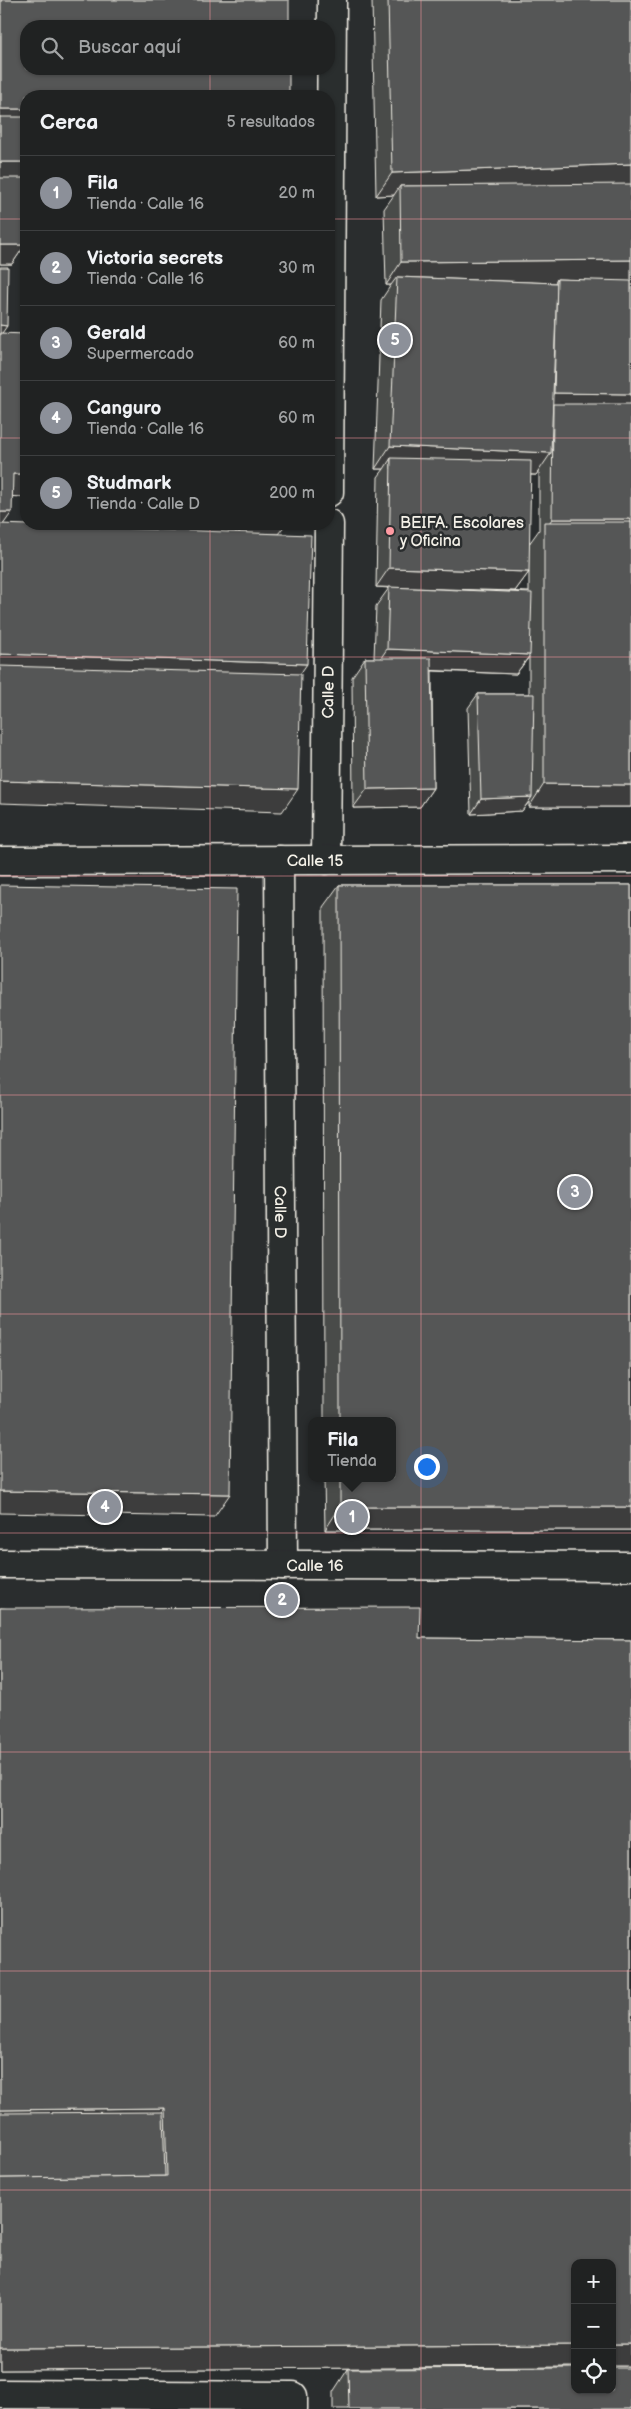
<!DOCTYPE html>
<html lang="es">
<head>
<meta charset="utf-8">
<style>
	:root { --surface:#202222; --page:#2d2f2f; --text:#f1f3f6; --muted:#a2a4a5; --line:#3d3f40; --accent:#8c9099 }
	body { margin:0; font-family:"Balsamiq Sans",sans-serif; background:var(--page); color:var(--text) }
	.controls { position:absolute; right:15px; bottom:15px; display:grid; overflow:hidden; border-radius:10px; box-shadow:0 1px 4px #0004 }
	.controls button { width:45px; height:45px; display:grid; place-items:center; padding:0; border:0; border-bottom:1px solid var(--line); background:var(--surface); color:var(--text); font:25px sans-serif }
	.you { position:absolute; left:426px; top:1466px; width:18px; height:18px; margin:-12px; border:4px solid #fff; border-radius:50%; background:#1a73e8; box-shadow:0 0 0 8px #1a73e833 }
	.badge { display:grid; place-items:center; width:32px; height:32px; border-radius:50%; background:var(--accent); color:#fff; font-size:16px; font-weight:700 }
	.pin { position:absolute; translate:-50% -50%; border:2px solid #fff; box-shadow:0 1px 5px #0006 }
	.popup { position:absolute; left:308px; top:1417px; width:88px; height:65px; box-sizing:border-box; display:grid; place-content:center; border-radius:10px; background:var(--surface); filter:drop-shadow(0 1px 4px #0005); font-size:16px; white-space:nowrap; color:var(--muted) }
	.popup b { font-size:19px; color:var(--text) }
	.popup::after { content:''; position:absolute; left:50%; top:100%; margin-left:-10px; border:10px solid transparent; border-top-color:var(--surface) }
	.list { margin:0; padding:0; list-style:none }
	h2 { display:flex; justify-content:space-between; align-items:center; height:65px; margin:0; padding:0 20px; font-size:21px }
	h2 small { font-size:16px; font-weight:400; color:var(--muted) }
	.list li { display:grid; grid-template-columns:32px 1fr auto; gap:15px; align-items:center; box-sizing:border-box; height:75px; padding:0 20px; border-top:1px solid var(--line) }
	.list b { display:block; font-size:19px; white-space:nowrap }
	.list p { margin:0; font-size:16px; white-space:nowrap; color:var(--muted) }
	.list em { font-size:16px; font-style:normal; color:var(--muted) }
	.icon { flex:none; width:28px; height:28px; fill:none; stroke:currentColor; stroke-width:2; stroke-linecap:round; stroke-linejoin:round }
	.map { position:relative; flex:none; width:631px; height:2409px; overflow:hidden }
	.search { position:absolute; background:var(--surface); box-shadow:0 1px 4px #0004; left:20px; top:20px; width:315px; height:55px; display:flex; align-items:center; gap:12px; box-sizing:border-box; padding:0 18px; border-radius:20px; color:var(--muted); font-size:19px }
	.panel { position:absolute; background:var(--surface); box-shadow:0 1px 4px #0004; left:20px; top:90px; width:315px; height:440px; border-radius:20px }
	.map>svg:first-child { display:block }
</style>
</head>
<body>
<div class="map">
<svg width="631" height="2409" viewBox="0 0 631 2409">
	<rect width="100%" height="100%" fill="#2a2d2e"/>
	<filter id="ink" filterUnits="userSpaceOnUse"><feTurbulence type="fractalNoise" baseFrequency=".02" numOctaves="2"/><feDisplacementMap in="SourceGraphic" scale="10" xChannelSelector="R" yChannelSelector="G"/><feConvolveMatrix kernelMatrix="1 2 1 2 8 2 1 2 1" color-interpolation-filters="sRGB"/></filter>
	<g filter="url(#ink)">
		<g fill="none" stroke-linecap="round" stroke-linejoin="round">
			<defs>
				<g id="minor">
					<polyline points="329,492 332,0"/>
					<path id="s1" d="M 279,860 L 283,1565"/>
					<path id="s2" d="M 326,860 L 329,524"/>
					<path id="s3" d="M 0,861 L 631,859"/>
					<path id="s4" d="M 0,1564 L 631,1566"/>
					<polyline points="0,2394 293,2396 293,2409"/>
				</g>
			</defs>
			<use href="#minor" stroke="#f4f1e8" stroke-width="31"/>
			<use href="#minor" stroke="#2a2d2e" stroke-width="28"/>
		</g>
		<g fill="#494b4a" stroke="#f4f1e8" fill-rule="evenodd">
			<polygon points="0,0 289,0 26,96 25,245 12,264 0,264"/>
			<path d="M 372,0 L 631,0 L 631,807 L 529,807 L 529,802 L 522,811 L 471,814 L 468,708 L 478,694 L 529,694 L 529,657 L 516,674 L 432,671 L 433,788 L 420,807 L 353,808 L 352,677 L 365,658 L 374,658 L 376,606 L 389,588 L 376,587 L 378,477 L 384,469 L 375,469 L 381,300 L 391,285 L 386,285 L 384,209 L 394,195 L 376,196 ZM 539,470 L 539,530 L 529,544 L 530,475 L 536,475 ZM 529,572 L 529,592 L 447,589 L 515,591 Z"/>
			<polygon points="339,885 631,885 631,1530 325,1530 324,1478 392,1478 392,1421 324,1421 323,907"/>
			<polygon points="0,1608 419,1638 631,1640 631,2366 612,2366 575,2263 575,2367 0,2370"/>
			<polygon points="348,2369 631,2409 333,2409 333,2392"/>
		</g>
		<g fill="#3c3d3c" stroke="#f4f1e8">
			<polygon points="1,109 26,109 26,132 0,132 0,111"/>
			<rect x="0" y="162" width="26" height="23"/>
			<polygon points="631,164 631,186 400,186 394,195 376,196 392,173"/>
			<polygon points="0,245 25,245 12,264 0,264"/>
			<polygon points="631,260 631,282 557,279 555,283 397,277 391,285 386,285 401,262"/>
			<polygon points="0,325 7,326 0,336"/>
			<polygon points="554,393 631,394 631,414 541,412"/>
			<polygon points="390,446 551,453 536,475 391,469 391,458 384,469 375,469"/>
			<polygon points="13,474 26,474 26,497 0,496"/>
			<polygon points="0,512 12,512 0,529"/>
			<polygon points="552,519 631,519 631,538 544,530"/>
			<polygon points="35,524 286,524 278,534 31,529"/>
			<polygon points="389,568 529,572 515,591 376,587"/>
			<polygon points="387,649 530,655 516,674 374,668"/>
			<polygon points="0,654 307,664 291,687 0,677"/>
			<polygon points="0,781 298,789 282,812 0,803"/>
			<polygon points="544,784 631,785 631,807 529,807"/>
			<polygon points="433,788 420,807 353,808 367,789"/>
			<polygon points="532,797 522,811 471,814 481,799"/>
			<polygon points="0,1491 230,1494 214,1517 0,1513"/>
			<polygon points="340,1507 631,1507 631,1530 325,1530"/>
			<polygon points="165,2108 150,2131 0,2132 0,2110"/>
			<rect x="612" y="2344" width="19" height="22"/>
			<polygon points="575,2345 575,2367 0,2370 0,2348"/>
		</g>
		<g fill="#555756" stroke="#f4f1e8">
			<polygon points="1,0 289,0 289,26 26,26 26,69 289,69 289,96 26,96 26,109 1,109"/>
			<polygon points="388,0 631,0 631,164 392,173"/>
			<rect x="0" y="117" width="26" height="45"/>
			<polygon points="0,178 26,178 25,245 0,245"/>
			<polygon points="631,184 631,260 401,262 400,186"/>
			<polygon points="0,267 8,267 7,326 0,325"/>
			<polygon points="397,277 557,283 551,453 390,446"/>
			<polygon points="557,279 631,281 631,394 554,393"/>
			<polygon points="0,333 26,334 26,474 13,474 12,512 0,512"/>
			<polygon points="553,404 631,404 631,519 552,519"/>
			<polygon points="391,458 531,461 529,572 389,568"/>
			<polygon points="544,522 631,522 631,785 544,784"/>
			<polygon points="0,524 311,535 307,664 0,654"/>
			<polygon points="389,587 532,593 530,655 387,649"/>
			<polygon points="365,658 431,658 433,788 367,789"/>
			<polygon points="0,666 301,674 298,789 0,781"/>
			<polygon points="478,694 534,694 532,797 481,799"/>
			<polygon points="0,885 237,889 230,1494 0,1491"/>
			<polygon points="339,885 631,885 631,1507 340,1507 340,1478 392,1478 392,1421 340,1421"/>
			<polygon points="420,1607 419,1638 631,1640 631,2344 612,2344 612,2263 575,2263 575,2345 0,2348 0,2178 167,2176 165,2108 0,2110 0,1608"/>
			<polygon points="163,2112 165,2176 0,2178 0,2113"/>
			<polygon points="575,2368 575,2390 612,2390 612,2368 631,2368 631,2409 349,2409 348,2369"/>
		</g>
	</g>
	<path fill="none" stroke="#ff9aa2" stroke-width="1" stroke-opacity="0.55" d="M 210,0 L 210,26M 421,0 L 421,2409M 210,69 L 210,96M 0,219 L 26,219M 329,219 L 631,219M 0,438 L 26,438M 329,438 L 631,438M 210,524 L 210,2409M 0,657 L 631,657M 0,876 L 631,876M 0,1095 L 631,1095M 0,1314 L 631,1314M 0,1533 L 631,1533M 0,1752 L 631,1752M 0,1971 L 631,1971M 0,2190 L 631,2190"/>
	<circle fill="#ff9aa2" stroke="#2a2d2e" stroke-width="2" cx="390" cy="531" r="5"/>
	<g text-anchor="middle" stroke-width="5" stroke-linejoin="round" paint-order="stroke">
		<g font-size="16" fill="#f4f1e8" stroke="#2a2d2e" text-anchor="start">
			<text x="400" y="528">BEIFA. Escolares<tspan x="400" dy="18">y Oficina</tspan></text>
		</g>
		<g font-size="16" fill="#f4f1e8" stroke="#2a2d2e">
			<text dy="6" stroke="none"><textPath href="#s2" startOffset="168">Calle D</textPath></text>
			<text dy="6" stroke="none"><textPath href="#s3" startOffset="315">Calle 15</textPath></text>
			<text dy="6" stroke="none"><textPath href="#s1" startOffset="352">Calle D</textPath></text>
			<text dy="6" stroke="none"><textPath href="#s4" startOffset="315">Calle 16</textPath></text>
		</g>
	</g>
</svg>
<div class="controls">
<button>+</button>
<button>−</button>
<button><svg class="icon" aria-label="locate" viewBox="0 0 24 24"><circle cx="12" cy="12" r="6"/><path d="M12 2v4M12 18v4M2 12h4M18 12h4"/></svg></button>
</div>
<div class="you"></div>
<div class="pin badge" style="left:352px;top:1517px">1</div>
<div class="popup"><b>Fila</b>Tienda</div>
<div class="pin badge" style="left:282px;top:1600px">2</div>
<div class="pin badge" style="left:575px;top:1192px">3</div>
<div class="pin badge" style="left:105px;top:1507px">4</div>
<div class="pin badge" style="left:395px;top:340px">5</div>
<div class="search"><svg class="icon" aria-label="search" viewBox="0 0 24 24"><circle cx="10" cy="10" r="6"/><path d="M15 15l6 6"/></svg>Buscar aquí</div>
<section class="panel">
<h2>Cerca<small>5 resultados</small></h2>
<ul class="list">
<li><span class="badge">1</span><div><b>Fila</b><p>Tienda · Calle 16</p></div><em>20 m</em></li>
<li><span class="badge">2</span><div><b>Victoria secrets</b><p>Tienda · Calle 16</p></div><em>30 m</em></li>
<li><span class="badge">3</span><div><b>Gerald</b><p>Supermercado</p></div><em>60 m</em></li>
<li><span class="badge">4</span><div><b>Canguro</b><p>Tienda · Calle 16</p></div><em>60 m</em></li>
<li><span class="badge">5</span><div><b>Studmark</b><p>Tienda · Calle D</p></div><em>200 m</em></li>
</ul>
</section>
</div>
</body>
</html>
